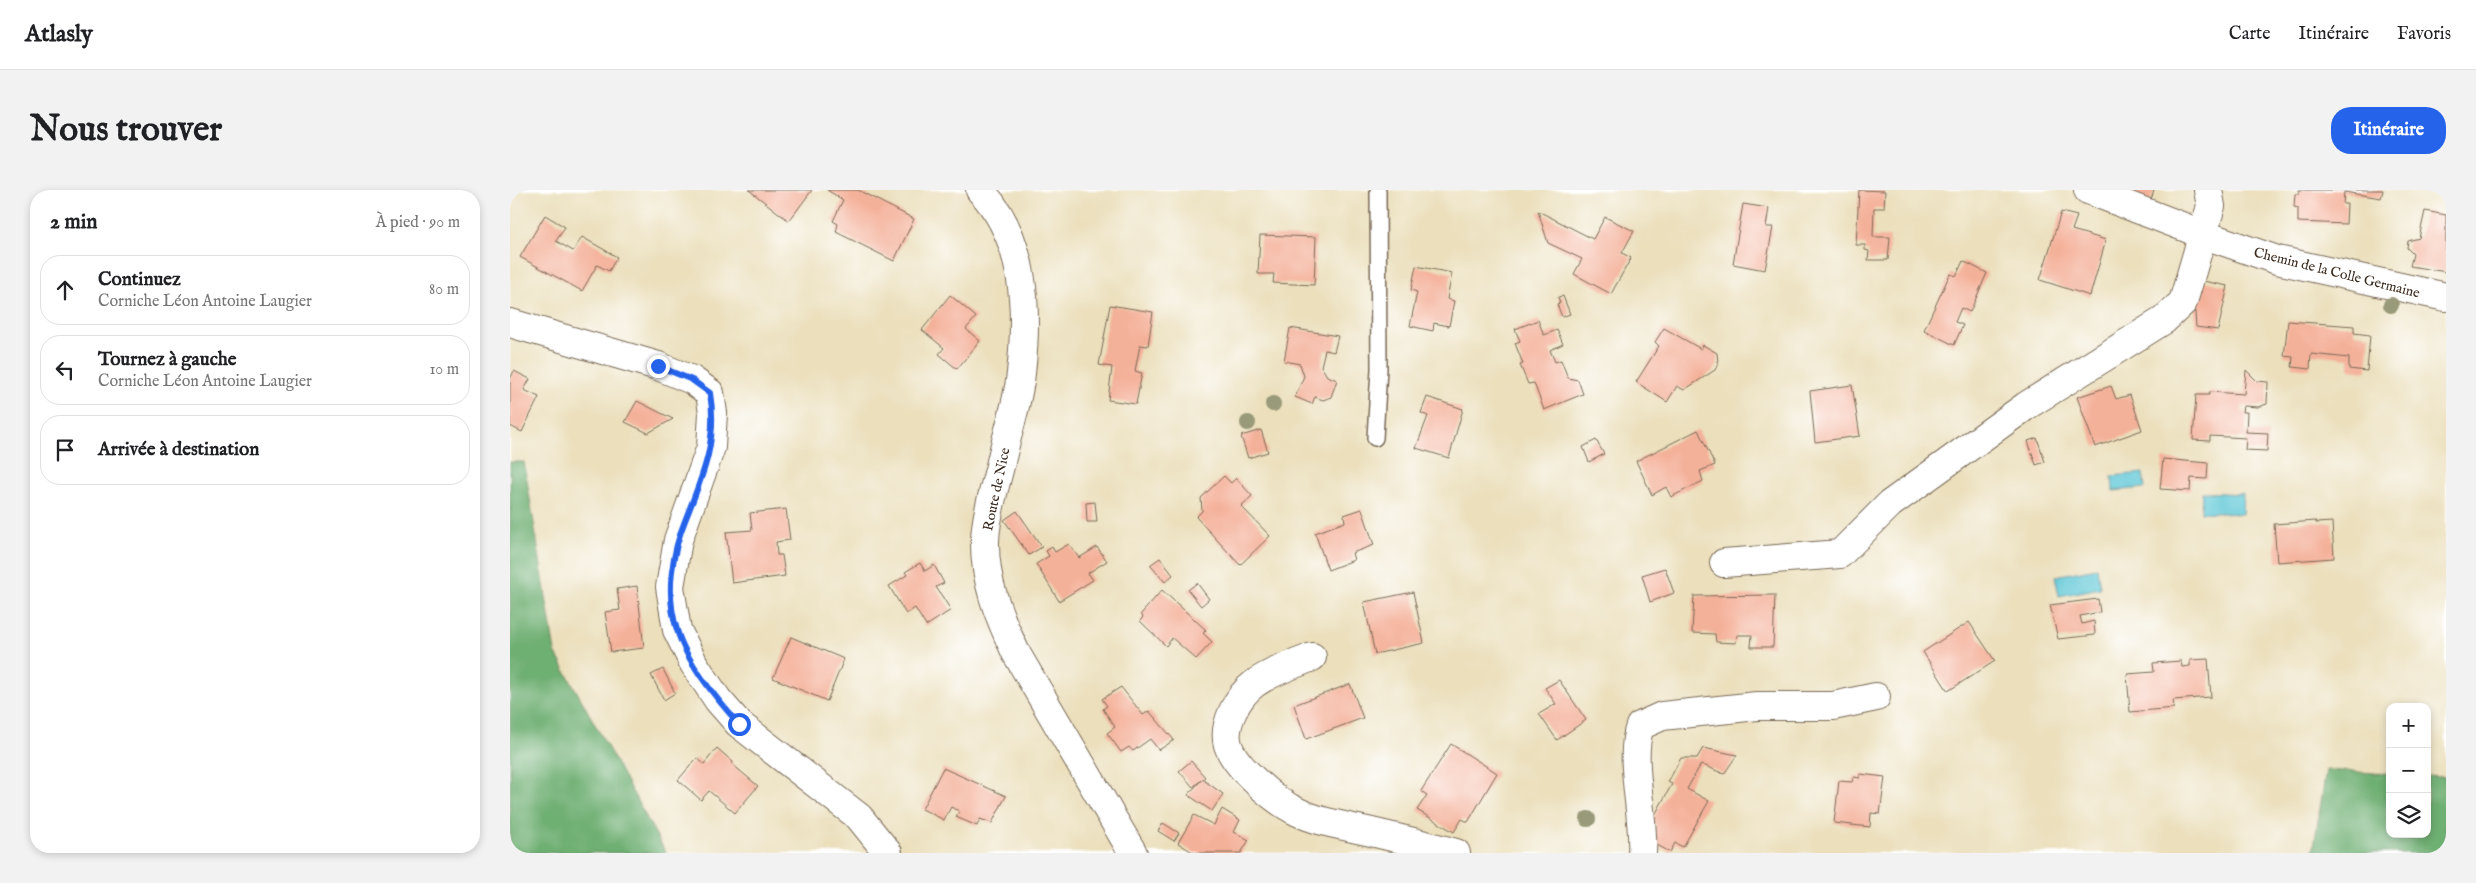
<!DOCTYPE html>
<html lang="fr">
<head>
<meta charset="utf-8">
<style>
	:root { --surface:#fff; --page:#f2f2f2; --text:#202124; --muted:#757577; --line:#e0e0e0; --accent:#2563eb }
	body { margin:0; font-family:"IM FELL English",serif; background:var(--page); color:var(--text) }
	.controls { position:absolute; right:15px; bottom:15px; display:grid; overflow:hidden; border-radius:10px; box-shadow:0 2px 8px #0003 }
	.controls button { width:45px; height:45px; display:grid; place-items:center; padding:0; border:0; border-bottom:1px solid var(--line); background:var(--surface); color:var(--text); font:25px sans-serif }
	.stop { position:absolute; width:15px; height:15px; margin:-11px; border:4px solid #2563eb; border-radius:50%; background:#fff }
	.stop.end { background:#2563eb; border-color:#fff; box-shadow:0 1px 5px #0008 }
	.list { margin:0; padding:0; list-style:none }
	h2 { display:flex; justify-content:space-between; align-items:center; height:65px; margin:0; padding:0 20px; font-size:21px }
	h2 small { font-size:16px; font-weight:400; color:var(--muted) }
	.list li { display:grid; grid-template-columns:32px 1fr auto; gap:15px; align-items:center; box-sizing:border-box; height:70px; margin:0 10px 10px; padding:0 10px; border:1px solid var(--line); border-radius:20px }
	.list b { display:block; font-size:19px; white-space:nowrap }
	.list p { margin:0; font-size:16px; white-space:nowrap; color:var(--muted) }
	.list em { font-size:16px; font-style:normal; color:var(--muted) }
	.icon { flex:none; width:28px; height:28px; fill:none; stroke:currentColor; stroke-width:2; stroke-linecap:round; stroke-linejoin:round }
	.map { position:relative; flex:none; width:1936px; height:663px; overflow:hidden; border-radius:20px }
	header { display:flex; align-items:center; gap:30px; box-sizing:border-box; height:70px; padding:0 25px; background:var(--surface); border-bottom:1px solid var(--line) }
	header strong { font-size:24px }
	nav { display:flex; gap:28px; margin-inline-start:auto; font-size:18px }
	.intro { display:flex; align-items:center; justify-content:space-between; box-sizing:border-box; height:120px; padding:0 30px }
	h1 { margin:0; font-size:35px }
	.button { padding:12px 22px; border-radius:20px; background:var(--accent); color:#fff; font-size:18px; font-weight:700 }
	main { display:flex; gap:30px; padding:0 30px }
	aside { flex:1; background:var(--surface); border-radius:20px; box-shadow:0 2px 8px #0003 }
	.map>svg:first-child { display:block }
</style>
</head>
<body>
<header>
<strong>Atlasly</strong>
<nav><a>Carte</a><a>Itinéraire</a><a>Favoris</a></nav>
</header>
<div class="intro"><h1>Nous trouver</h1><a class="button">Itinéraire</a></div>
<main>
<aside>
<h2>2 min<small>À pied · 90 m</small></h2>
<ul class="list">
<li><svg class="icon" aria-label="ahead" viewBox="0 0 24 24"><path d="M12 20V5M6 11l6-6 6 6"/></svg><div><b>Continuez</b><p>Corniche Léon Antoine Laugier</p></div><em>80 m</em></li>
<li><svg class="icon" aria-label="left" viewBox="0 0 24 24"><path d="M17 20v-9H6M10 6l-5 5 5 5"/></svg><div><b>Tournez à gauche</b><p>Corniche Léon Antoine Laugier</p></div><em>10 m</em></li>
<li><svg class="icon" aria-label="arrive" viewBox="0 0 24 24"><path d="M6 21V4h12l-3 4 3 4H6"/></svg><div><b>Arrivée à destination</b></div></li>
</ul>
</aside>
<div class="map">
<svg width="1936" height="663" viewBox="0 0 1936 663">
	<rect width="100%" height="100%" fill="#fff"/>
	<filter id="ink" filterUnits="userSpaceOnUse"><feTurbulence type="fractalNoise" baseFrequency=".02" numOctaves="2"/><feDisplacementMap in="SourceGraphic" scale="10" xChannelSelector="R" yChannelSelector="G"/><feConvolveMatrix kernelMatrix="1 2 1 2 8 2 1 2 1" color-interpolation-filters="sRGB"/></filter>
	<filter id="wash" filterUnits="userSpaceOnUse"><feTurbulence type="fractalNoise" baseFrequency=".0096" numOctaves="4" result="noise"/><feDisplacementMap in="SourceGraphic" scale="20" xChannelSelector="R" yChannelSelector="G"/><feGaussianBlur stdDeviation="1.12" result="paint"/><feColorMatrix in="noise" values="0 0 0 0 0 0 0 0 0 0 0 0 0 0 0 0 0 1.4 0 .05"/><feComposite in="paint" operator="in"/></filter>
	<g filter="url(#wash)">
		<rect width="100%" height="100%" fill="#ebdfbc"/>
		<g fill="#6eaf72" stroke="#546c48">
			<polygon points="0,272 14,272 45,462 156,663 0,663"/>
			<polygon points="1816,580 1880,584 1880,644 1917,644 1917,586 1936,587 1936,663 1803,663"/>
		</g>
		<g fill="#5bc6d5" stroke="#4b787a">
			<polygon points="1633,283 1635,298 1603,301 1602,286"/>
			<polygon points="1692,302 1733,304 1732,324 1691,322"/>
			<polygon points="1587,378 1590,398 1549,406 1545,386"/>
		</g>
		<g id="blocks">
			<g fill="#f4b19a">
				<polygon points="239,0 302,0 279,31"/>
				<polygon points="317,0 348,0 404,29 384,71 326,42 328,34 323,31 333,10"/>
				<polygon points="1349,0 1375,1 1374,18 1364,18 1363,47 1380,47 1378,70 1358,70 1359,61 1355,60 1355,55 1346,55"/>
				<polygon points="1612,0 1643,0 1644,1 1640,12"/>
				<polygon points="1789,0 1873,0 1871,8 1834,2 1833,14 1837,14 1836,34 1788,32 1788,18 1784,17 1785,4 1789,4"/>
				<polygon points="1233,14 1259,18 1256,37 1263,37 1255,80 1223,74"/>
				<polygon points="1028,21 1083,49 1095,27 1124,41 1112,63 1121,68 1101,104 1064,84 1072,69 1038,53"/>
				<polygon points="1915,21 1936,25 1936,82 1900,76 1903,64 1897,58 1898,51 1909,48"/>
				<polygon points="1551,22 1567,26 1562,40 1596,50 1580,106 1530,90"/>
				<polygon points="35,25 55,37 46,51 63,61 72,47 107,67 99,81 87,75 72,101 10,67"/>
				<polygon points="750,45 806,47 804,95 763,93 764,84 748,84"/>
				<polygon points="1453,71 1477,83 1460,122 1451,118 1445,132 1453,135 1444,155 1414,140 1440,84 1446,86"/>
				<polygon points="906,76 942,83 937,109 944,111 939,136 924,133 923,141 900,136 907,102 901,100"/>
				<polygon points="1688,90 1718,96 1708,140 1686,137 1684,109"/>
				<polygon points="440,105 466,127 456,139 470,151 447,179 429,164 434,158 412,140"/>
				<polygon points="1053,106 1060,124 1052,127 1047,114 1050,113 1048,107"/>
				<polygon points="600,115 643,122 638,156 630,155 625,181 632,183 626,214 598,210 602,177 589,175"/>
				<polygon points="1028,130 1034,145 1047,140 1053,154 1040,160 1045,172 1051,170 1058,188 1068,190 1073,204 1034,220 1024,193 1018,194 1010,175 1013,174 1005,153 1010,151 1005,139"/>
				<polygon points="1778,131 1844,136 1844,143 1860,145 1857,181 1839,179 1839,168 1801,164 1800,179 1782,177 1783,167 1774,166"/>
				<polygon points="780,138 828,146 824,162 815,160 811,176 817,186 827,190 821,207 813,210 805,207 802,214 785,207 794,186 790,174 774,171"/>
				<polygon points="1154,138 1191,159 1193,155 1207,163 1208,173 1205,180 1174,200 1167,196 1157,212 1126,192 1149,156 1145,152"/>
				<polygon points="1736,180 1747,191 1758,192 1757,214 1748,217 1733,216 1732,222 1737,222 1736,242 1758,243 1757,261 1735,260 1736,248 1700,246 1700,251 1683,250 1686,205 1699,205 1699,202 1734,204"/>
				<polygon points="4,181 20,189 14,200 29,207 12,242 0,236 0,189"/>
				<polygon points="1342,195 1350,246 1305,252 1300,201"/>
				<polygon points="1601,196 1606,209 1620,205 1632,240 1585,257 1567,207"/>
				<polygon points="917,207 953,219 939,268 906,258 918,226 911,223"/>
				<polygon points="127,211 163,229 138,243 115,232"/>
				<polygon points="751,240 758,262 738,268 731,246"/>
				<polygon points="1188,240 1205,275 1190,281 1193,291 1161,307 1156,297 1142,305 1126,271"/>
				<polygon points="1527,248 1535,272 1526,275 1518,251"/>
				<polygon points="1086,250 1094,264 1079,272 1073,257"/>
				<polygon points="1653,269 1698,273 1697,289 1681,288 1680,301 1650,299"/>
				<polygon points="714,286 721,293 726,288 742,306 731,316 760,346 730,375 686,327 692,321 691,308"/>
				<polygon points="585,312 587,332 577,332 576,313"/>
				<polygon points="276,319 280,350 266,352 267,365 272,365 275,386 222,393 216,342 242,340 240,323"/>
				<polygon points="852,319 864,355 842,363 844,370 818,380 805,343 835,332 834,325"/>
				<polygon points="507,321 532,357 519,365 494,330"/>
				<polygon points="1806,331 1806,333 1822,332 1824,368 1767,372 1764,334"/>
				<polygon points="559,354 569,368 587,357 597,371 578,383 583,390 549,411 526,374 539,366 536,361 542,357 545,362"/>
				<polygon points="650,368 663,385 655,392 640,375"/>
				<polygon points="410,373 415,381 424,375 434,393 426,397 441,420 416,436 405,418 396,424 379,396 397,385 395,382"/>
				<polygon points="1155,378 1164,403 1140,412 1132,385"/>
				<polygon points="687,393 699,409 691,416 678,400"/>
				<polygon points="127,396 134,458 101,462 95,422 110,420 107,399"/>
				<polygon points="652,400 696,440 693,443 702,452 686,469 662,448 656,456 630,431 633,427 631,424"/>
				<polygon points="903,402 914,453 865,464 854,412"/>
				<polygon points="1265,405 1263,457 1241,457 1242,445 1227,445 1226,453 1206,452 1205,444 1182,443 1184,406"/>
				<polygon points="1588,409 1590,422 1570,426 1572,434 1584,431 1585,445 1548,449 1540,415"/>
				<polygon points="1459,432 1485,471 1438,501 1413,462"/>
				<polygon points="281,447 334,469 317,511 263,488"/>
				<polygon points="1698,469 1701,507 1663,510 1664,518 1620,522 1617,484 1644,482 1643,473 1671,471 1672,477 1680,476 1680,470"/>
				<polygon points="153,479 165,503 154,510 141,485"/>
				<polygon points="1049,490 1076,530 1047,550 1029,524 1046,514 1035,498"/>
				<polygon points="840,494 853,528 796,549 784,515"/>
				<polygon points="611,497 633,525 639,521 664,550 649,560 640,549 623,561 619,557 611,562 597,543 605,537 593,519 597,516 592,509"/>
				<polygon points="941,554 987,583 958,632 952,629 944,642 907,620 917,605 911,601"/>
				<polygon points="207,558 223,572 222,574 248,596 225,623 199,601 191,610 168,590 187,568 194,574"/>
				<polygon points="1193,558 1227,565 1214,584 1191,574 1177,599 1199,611 1173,657 1165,653 1160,662 1136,649 1146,634 1141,632 1162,594 1158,592 1171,568 1187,568"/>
				<polygon points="681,571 695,587 683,597 669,581"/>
				<polygon points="433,578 496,606 482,633 470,629 467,636 446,627 449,621 441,617 434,630 412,619"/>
				<polygon points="1350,584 1375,587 1370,624 1361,623 1360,637 1324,633 1329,591 1342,592 1344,587 1350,588"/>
				<polygon points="692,589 713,604 702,621 678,605"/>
				<polygon points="712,619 730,630 724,642 739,650 731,663 684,663 668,653 684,625 704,635"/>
				<polygon points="653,633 669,643 664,651 648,641"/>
			</g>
		</g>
	</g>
	<g filter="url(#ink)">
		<use href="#blocks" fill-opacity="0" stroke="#796955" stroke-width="1"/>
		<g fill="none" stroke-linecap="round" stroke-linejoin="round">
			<defs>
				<polyline id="lane" points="865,248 869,179 868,0"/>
				<g id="street">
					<polyline points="1578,0 1692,44 1767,70 1936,107"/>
					<polyline points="1214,373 1330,364 1380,314 1516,216 1654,130 1673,112 1701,16 1698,0"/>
					<path d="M 802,467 C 783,475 760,482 744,494 C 728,506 712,535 718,555 C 725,577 766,612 788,622 C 809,632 834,636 857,641 C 887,648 916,655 946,663"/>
					<path d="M 1132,663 C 1135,626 1118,570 1130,536 L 1152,526 L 1247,516 L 1323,516 L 1366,507"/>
				</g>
				<g id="secondary">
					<path d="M 470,0 C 516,48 518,120 511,183 C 508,213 497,243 491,272 C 485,297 476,324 475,350 C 474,391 489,427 506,463 L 623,663"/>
					<polyline points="0,133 148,176 182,190 200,203 203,223 201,257 168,350 160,397 167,440 184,474 208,510 229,534 349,627 378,663"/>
				</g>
			</defs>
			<use href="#lane" stroke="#796955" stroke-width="18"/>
			<use href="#street" stroke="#796955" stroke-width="30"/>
			<use href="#secondary" stroke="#796955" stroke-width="30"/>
			<use href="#lane" stroke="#fff" stroke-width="15"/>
			<use href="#street" stroke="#fff" stroke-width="28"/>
			<use href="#secondary" stroke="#fff" stroke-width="28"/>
		</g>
		<g fill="#999a79">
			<circle cx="1881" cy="115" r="8"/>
			<circle cx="763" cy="214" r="8"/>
			<circle cx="738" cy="233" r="8"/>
			<circle cx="1078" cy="629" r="8"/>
		</g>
	</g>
	<g fill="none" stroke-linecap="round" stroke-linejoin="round" filter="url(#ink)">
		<path stroke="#2563eb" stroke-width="6" d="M 148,176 L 182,190 L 200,203 C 208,251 193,285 176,328 C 162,362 155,404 167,440 C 176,471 207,510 229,534"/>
	</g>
	<g text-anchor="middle" stroke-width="4" stroke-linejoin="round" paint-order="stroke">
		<g font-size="14" fill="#3b2a1e" stroke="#fff">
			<text transform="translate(1827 82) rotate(14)" y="5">Chemin de la Colle Germaine</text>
			<text transform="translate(486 299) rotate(-78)" y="5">Route de Nice</text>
		</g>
	</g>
</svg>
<div class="controls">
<button>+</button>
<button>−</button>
<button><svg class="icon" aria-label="layers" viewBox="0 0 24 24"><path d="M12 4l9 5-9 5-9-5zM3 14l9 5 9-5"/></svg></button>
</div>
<div class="stop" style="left:229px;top:534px"></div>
<div class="stop end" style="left:148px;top:176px"></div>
</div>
</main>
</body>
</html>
